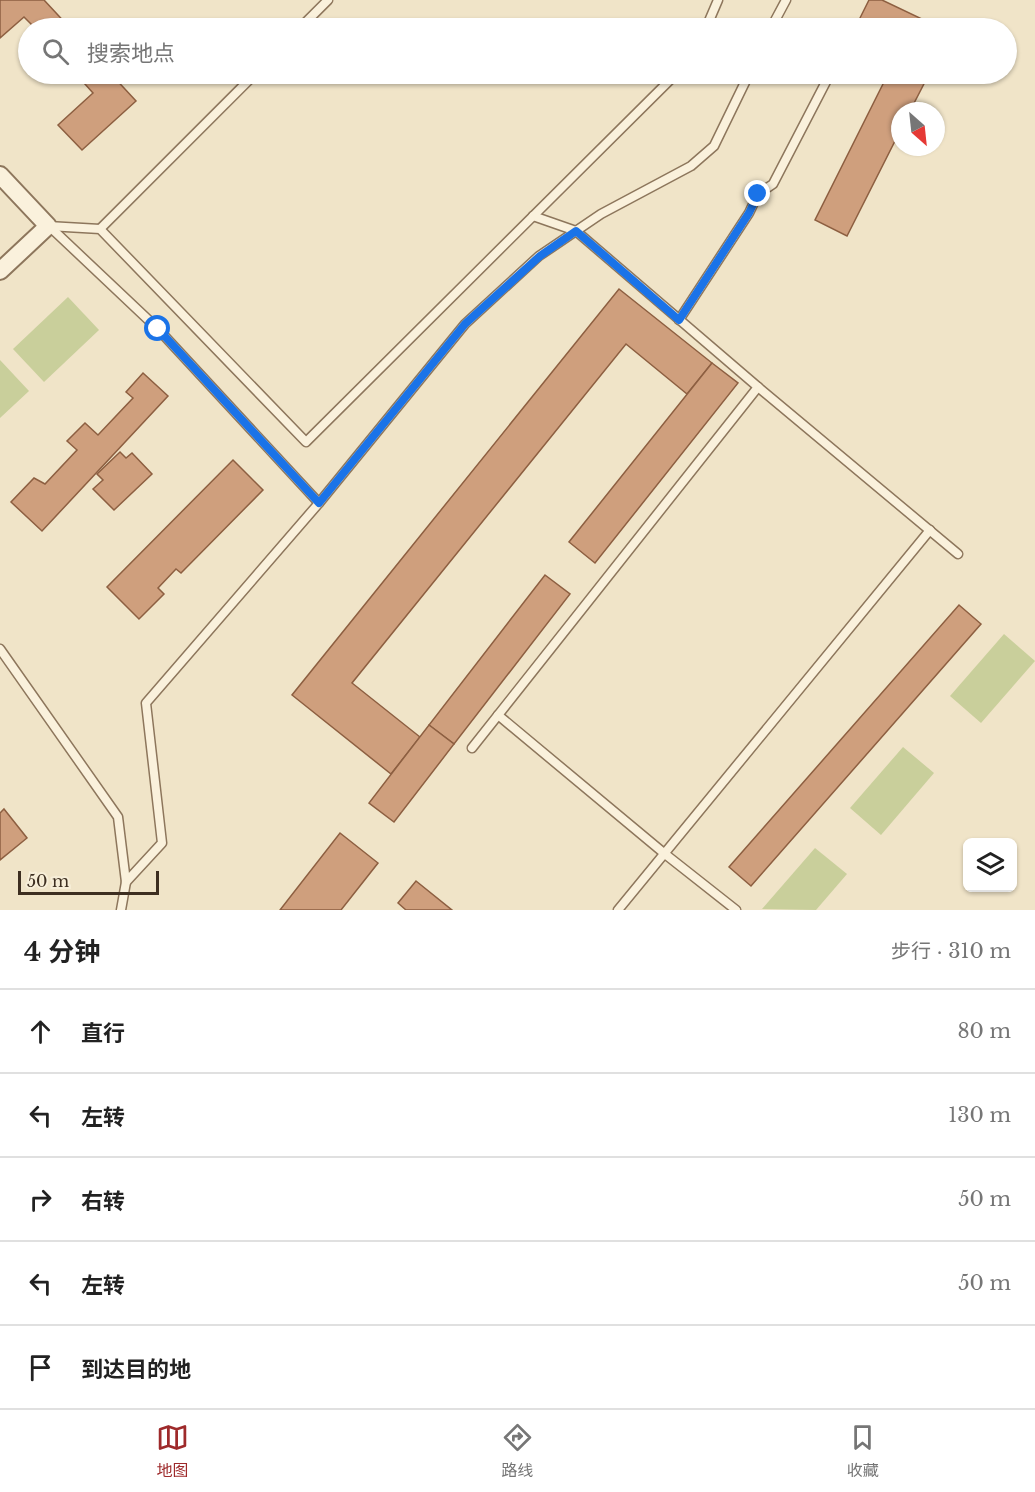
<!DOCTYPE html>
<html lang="zh">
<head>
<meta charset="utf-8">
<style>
	:root { --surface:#fff; --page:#f2f2f2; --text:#222; --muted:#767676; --line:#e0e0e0; --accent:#9e2a2b }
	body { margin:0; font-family:"Libre Baskerville","Noto Sans SC",serif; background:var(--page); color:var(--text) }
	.controls { position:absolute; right:18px; bottom:18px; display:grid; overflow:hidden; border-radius:9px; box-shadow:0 2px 4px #0004 }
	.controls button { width:54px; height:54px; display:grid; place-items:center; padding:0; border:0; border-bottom:2px solid var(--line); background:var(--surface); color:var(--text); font:30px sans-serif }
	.compass { position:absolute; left:891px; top:102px; width:54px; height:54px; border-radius:50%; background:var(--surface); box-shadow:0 2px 4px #0004; rotate:153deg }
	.scale { position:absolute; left:18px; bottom:15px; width:141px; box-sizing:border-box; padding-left:6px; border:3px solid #3d2e20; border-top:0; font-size:16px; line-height:21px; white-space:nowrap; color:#3d2e20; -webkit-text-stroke:4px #f7eed8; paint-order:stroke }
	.stop { position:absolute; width:18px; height:18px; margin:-14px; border:4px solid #1a73e8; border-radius:50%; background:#fff }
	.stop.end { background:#1a73e8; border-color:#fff; box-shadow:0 2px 6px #0008 }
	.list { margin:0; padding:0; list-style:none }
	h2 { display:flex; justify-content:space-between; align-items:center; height:78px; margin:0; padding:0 24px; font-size:26px }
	h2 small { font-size:20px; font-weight:400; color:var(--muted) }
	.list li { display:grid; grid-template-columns:39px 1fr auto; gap:18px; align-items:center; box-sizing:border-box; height:84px; padding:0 24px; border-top:2px solid var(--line) }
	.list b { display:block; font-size:22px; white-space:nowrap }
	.list em { font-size:20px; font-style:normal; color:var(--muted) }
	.icon { flex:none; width:33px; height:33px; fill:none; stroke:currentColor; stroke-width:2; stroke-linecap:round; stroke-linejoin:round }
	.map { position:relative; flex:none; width:1035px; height:910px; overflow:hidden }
	.search { position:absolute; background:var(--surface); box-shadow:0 2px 4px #0004; left:18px; right:18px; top:18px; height:66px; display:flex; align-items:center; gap:15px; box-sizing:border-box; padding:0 21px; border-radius:33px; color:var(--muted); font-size:22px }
	.sheet { height:498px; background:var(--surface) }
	nav { display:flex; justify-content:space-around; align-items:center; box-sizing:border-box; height:84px; border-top:2px solid var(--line); background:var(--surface); font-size:16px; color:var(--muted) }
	nav a { display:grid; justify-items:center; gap:3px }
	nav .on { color:var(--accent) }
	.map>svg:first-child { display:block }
</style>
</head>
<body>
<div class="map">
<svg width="1035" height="910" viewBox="0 0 1035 910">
	<rect width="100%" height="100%" fill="#f0e4c8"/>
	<g fill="#c9cf9b">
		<polygon points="68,297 99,330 44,382 13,349"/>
		<polygon points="0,360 29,391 0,418"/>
		<polygon points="1004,634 1035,661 981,723 950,696"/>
		<polygon points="903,747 934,773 881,835 850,808"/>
		<polygon points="815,848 847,874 816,910 762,909"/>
	</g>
	<g fill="#cf9f7d" stroke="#8d5f41" stroke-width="1.5">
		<polygon points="0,0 44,0 70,28 35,28 24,17 0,38"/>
		<polygon points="869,0 882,0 922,19 917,28 861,28 856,26"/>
		<polygon points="76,74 111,74 136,101 82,150 58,125 93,93"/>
		<polygon points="888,74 929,74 910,111 900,111 900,131 847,236 815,220"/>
		<polygon points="619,289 712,363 687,394 626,344 352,683 420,737 391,774 292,695"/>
		<polygon points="712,363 738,383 595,563 569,542"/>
		<polygon points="143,373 168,396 42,531 11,502 34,478 45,484 77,450 67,441 85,423 98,435 133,398 126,392"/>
		<polygon points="120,452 126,458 132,453 152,474 114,510 93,489 103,480 97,474"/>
		<polygon points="233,460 263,490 181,573 176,569 158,588 164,594 139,619 107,587"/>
		<polygon points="545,575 570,594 454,744 429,725"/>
		<polygon points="959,605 981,624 751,886 729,867"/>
		<polygon points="429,725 454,744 394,822 369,803"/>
		<polygon points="4,809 27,838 0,860 0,813"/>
		<polygon points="340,833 378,863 341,910 280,910"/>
		<polygon points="416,881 452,910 406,910 398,903"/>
	</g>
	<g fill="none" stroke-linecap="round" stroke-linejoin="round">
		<defs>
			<g id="lane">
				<polyline points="300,28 328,0"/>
				<polyline points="706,28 718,0"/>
				<polyline points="771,28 786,0"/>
				<polyline points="533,216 576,231 758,387 958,554"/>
				<polyline points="48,226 100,229 306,442 676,74"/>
				<polyline points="49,226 158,329 319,503"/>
				<polyline points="100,229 255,74"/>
				<polyline points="679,320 749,213 758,194 773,184 830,74"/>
				<polyline points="0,649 118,817 126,882 121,910"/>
				<polyline points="498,715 665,854 736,910"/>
				<polyline points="472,748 758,387"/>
				<polyline points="126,882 162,843 146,703 319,503 465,324 539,256 601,214 691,166 714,146 749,74"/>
				<polyline points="618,910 930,530"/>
			</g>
			<polyline id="street" points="0,175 48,226 0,271"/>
		</defs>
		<use href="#lane" stroke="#8d765c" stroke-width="11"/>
		<use href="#street" stroke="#8d765c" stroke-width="20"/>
		<use href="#lane" stroke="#faf1dc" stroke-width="8"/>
		<use href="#street" stroke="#faf1dc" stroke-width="16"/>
	</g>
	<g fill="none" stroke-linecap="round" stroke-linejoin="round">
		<polyline stroke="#1a73e8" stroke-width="8" points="158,329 319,503 465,324 540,256 576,231 679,320 749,213 758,194"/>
	</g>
</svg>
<div class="controls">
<button><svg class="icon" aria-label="layers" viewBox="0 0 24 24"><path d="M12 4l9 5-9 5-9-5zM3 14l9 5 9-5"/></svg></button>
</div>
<svg class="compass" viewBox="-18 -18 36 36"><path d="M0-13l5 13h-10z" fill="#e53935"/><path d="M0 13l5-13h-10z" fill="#767676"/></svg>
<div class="scale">50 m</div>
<div class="stop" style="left:158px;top:329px"></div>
<div class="stop end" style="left:758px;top:194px"></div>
<div class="search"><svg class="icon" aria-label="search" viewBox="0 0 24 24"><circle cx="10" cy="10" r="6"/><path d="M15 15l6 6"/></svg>搜索地点</div>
</div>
<section class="sheet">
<h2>4 分钟<small>步行 · 310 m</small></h2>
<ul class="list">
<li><svg class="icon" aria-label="ahead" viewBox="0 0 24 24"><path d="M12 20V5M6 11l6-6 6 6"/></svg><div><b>直行</b></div><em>80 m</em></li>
<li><svg class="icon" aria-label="left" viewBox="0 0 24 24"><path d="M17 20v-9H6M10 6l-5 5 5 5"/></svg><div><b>左转</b></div><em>130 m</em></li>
<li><svg class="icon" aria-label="right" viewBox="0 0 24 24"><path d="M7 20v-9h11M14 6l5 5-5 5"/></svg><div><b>右转</b></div><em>50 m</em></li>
<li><svg class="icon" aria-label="left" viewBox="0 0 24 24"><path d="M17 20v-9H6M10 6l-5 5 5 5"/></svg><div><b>左转</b></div><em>50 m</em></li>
<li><svg class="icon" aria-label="arrive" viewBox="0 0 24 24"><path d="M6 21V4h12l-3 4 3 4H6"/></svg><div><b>到达目的地</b></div></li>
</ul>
</section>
<nav>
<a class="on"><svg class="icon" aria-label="map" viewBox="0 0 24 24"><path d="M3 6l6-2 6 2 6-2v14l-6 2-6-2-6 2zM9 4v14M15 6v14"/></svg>地图</a>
<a><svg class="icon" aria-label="directions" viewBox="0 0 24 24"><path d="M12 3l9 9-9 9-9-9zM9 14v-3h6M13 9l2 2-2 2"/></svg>路线</a>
<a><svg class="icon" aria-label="saved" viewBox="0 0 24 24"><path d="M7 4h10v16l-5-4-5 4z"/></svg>收藏</a>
</nav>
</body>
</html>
